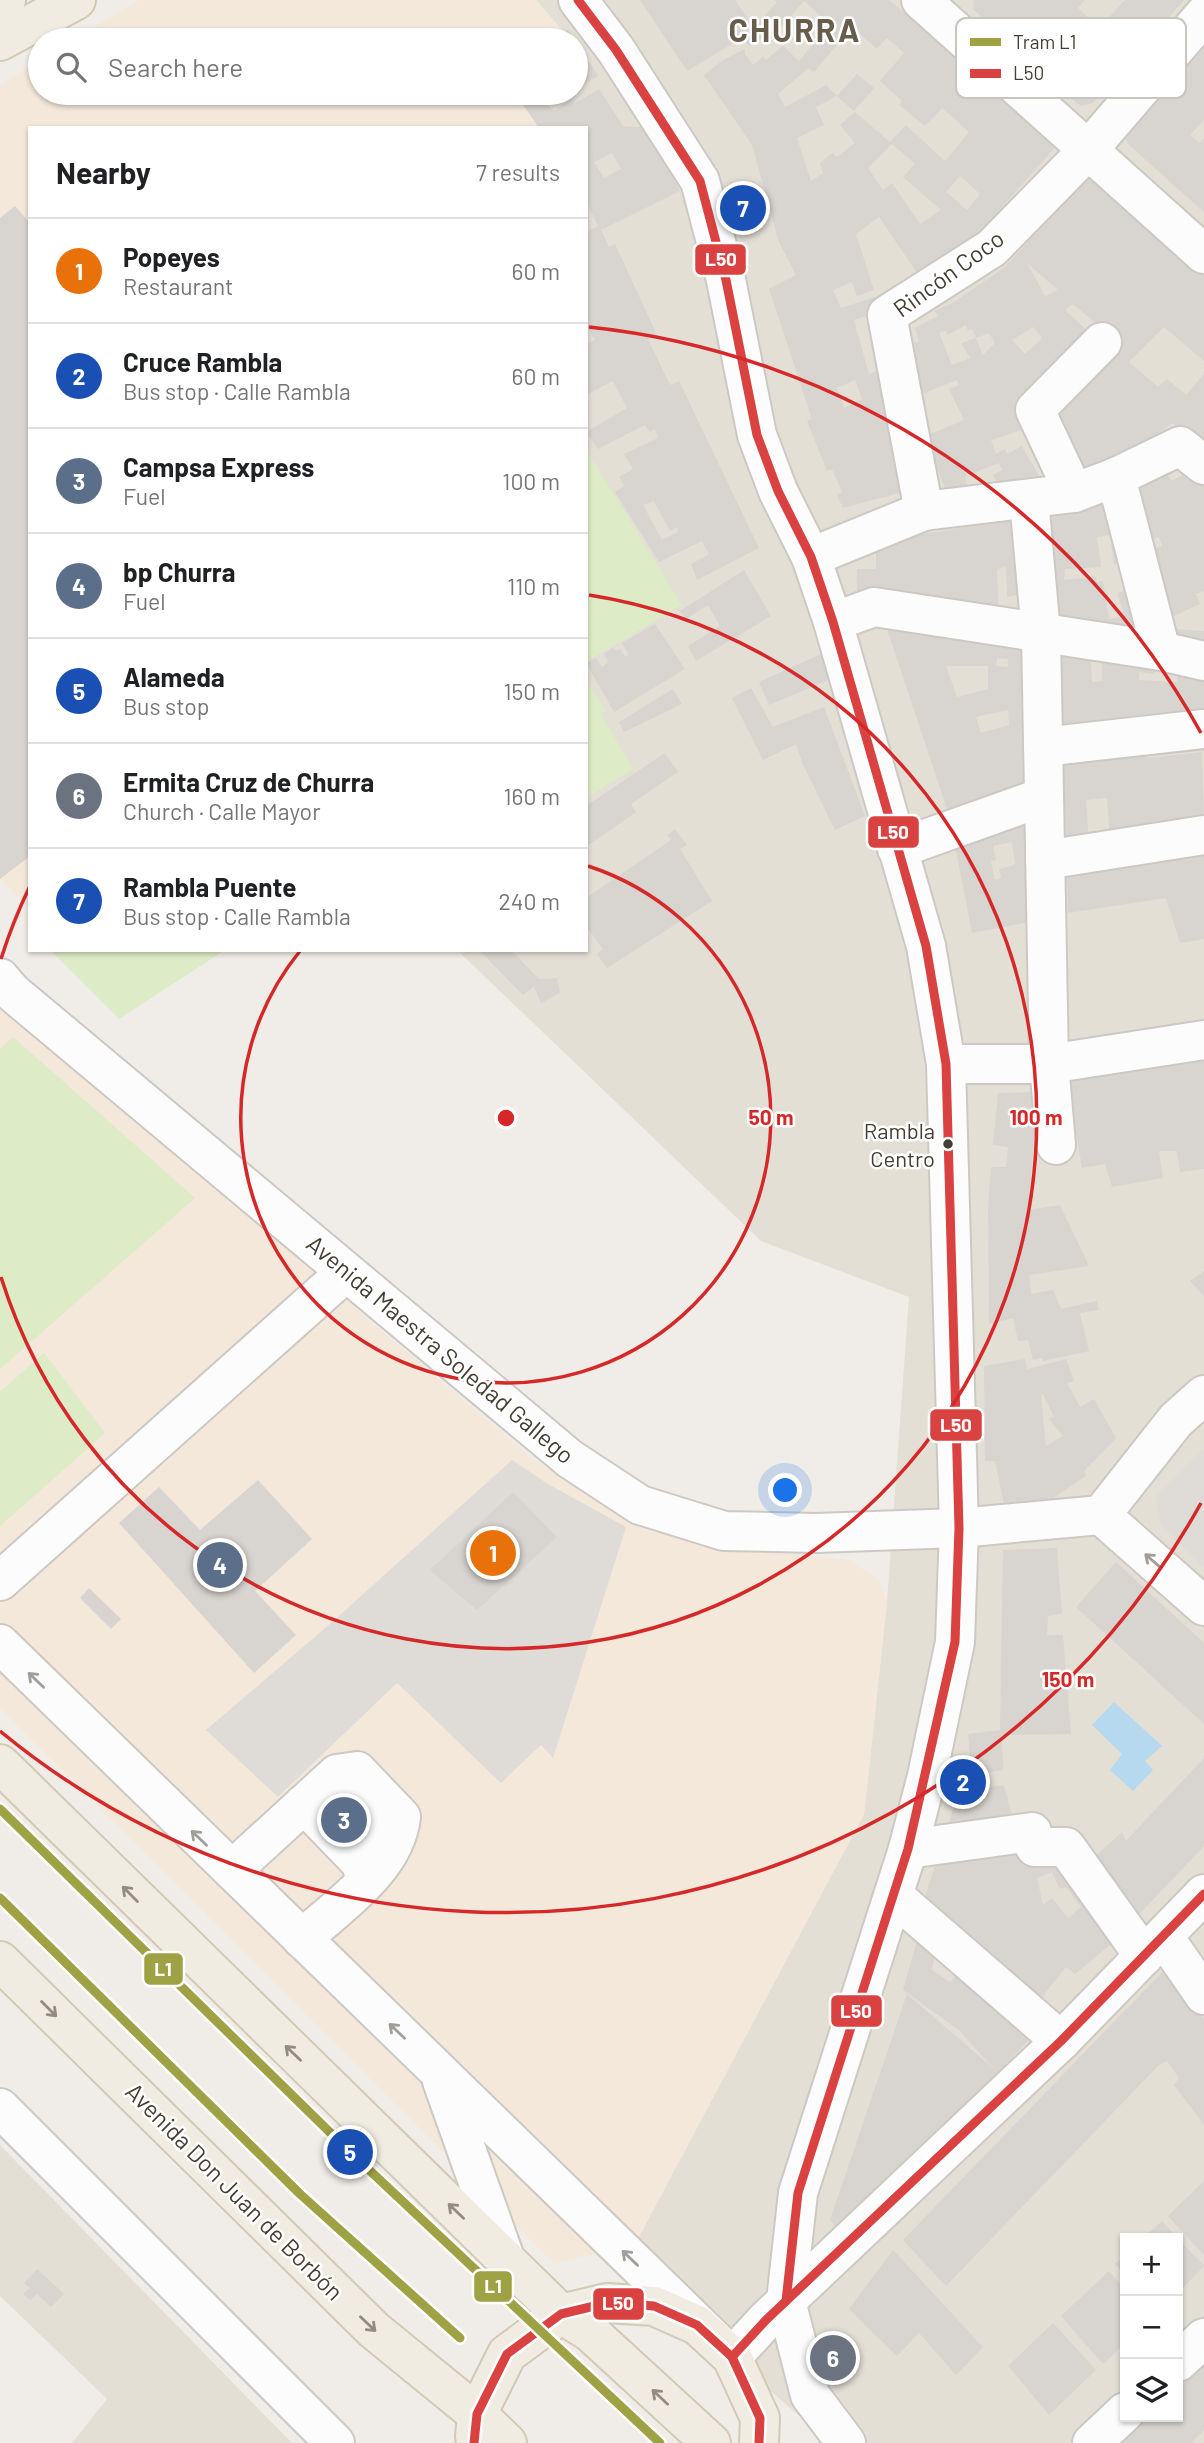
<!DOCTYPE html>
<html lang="en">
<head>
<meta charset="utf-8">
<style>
	:root { --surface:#fff; --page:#f2f2f2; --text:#202124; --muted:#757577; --line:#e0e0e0; --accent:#1a73e8 }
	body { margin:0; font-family:Barlow,sans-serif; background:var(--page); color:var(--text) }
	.controls { position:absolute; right:21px; bottom:21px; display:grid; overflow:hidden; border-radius:0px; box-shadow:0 2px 5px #0004 }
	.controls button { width:63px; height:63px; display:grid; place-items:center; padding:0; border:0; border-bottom:2px solid var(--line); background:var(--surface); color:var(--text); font:35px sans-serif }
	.you { position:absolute; left:786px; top:1491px; width:24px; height:24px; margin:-18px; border:5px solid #fff; border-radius:50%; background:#1a73e8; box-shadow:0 0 0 10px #1a73e833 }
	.badge { display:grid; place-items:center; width:46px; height:46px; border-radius:50%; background:var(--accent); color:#fff; font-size:23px; font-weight:700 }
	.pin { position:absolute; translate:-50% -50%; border:4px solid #fff; box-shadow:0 2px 7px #0006 }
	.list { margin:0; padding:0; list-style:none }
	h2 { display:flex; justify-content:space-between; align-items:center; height:91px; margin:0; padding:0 28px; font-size:30px }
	h2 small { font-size:23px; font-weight:400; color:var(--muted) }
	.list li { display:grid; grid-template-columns:46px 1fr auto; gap:21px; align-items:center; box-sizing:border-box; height:105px; padding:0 28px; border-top:2px solid var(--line) }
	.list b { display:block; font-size:26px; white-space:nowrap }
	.list p { margin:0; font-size:23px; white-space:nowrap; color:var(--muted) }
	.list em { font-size:23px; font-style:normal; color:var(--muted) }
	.icon { flex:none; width:38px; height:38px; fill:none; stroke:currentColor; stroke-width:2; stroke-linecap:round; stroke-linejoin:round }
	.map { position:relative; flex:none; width:1204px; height:2443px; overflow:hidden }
	.search { position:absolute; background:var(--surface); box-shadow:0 2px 5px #0004; left:28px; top:28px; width:560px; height:77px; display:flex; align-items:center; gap:18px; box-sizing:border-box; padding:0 24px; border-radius:38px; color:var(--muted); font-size:26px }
	.panel { position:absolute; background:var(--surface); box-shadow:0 2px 5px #0004; left:28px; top:126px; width:560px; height:826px; border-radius:0px }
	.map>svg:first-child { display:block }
</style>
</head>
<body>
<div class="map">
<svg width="1204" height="2443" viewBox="0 0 1204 2443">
	<rect width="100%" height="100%" fill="#f0ede8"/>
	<g fill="#e4dfd5" fill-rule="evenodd">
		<path d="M 536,0 L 1204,0 L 1204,2443 L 830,2443 L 625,2263 L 864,1814 L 887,1602 L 909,1297 L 761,1241 L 457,950 L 586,950 L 586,128 L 516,93 L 576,93 L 576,40 L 552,40 L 563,31 ZM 1125,2238 L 1178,2238 L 1178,2417 L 1125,2417 Z"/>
		<polygon points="0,2145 292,2443 72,2443 107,2399 0,2296"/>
	</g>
	<g fill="#f3e8da">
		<polygon points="139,0 536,0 563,32 552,40 73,40"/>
		<polygon points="40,60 40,93 516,93 540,128 30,128 30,910 0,878 0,85"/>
		<polygon points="0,994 339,1295 533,1459 646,1531 755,1550 851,1560 879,1581 887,1602 864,1814 635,2244 555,2264 0,1708"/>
	</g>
	<g fill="#ddebc6">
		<polygon points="586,449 682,605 586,662"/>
		<polygon points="586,680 606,710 601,714 633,769 586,798"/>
		<polygon points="50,950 225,950 119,1019"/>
		<polygon points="13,1037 195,1198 0,1369 0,1049"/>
		<polygon points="44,1353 105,1433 0,1526 0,1392"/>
	</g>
	<g fill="#dfdcd8">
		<polygon points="1204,1448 1204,1568 1161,1525 1155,1497"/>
		<polygon points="512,1460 548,1484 626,1527 553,1758 541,1745 501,1783 397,1683 278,1797 206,1730 331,1623"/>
	</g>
	<polygon fill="#b6d9f0" points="1114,1702 1162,1746 1145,1761 1153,1770 1133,1791 1110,1770 1122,1754 1092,1725"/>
	<g fill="#d8d4cf" fill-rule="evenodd">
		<path d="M 640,0 L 735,0 L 754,28 L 777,2 L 774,0 L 889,0 L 1059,143 L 985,226 L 992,233 L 920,277 L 879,217 L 856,234 L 874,290 L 857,296 L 852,282 L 833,290 L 841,308 L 875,297 L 880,312 L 854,320 L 869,374 L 883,369 L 914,489 L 843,508 L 837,495 L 842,492 L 832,469 L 827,471 L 807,421 L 812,419 L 769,289 L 796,275 L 779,242 L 752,145 L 704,75 L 723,60 L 745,49 L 745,54 L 753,65 L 763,57 L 766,60 L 783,46 L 799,61 L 829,24 L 804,1 L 772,37 L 768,34 L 749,46 L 742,38 L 687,71 ZM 852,27 L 877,49 L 887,38 L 904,53 L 880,81 L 902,101 L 899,105 L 925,126 L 942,108 L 969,132 L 945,161 L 906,125 L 890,142 L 855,112 L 840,125 L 855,143 L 837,157 L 832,153 L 820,163 L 823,173 L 811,181 L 797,138 L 824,125 L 816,107 L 837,96 L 826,85 L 785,107 L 778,94 L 808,68 L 814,72 ZM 892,144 L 915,164 L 903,177 L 941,210 L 920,224 L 892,183 L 883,190 L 868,168 ZM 960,176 L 980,194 L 967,210 L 946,192 ZM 855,380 L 862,399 L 844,408 L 837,388 Z"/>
		<polygon points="974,0 1085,0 1078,8 1099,28 1125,0 1184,0 1093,103 1080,106 973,9"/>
		<polygon points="568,29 575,40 552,40"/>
		<polygon points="576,41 598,76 576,89"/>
		<polygon points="1204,44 1204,120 1190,135 1200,143 1204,138 1204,212 1128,144 1125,130"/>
		<polygon points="857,74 874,88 854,111 837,96"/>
		<path d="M 599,89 L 623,126 L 650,128 L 680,191 L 601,230 L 609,247 L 615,244 L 656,333 L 647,337 L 670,385 L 679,381 L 759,548 L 697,580 L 691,564 L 709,554 L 702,541 L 659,562 L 615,492 L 624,486 L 619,477 L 633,469 L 624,454 L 658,438 L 655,429 L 650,432 L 645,425 L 598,449 L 586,432 L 627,408 L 613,381 L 586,395 L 586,344 L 595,340 L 586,325 L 586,232 L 598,226 L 586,201 L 586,128 L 539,128 L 515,93 L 538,93 L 554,111 L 572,98 L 575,103 ZM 612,153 L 621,169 L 604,178 L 594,162 ZM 654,501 L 670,531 L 677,527 L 678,532 L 662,540 L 643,505 Z"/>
		<path d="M 1094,169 L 1204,270 L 1204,361 L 1164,327 L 1129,362 L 1158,387 L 1167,379 L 1186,395 L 1204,374 L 1204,453 L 1173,423 L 1090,477 L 1050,413 L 1101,328 L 1073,304 L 1065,310 L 1094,337 L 1031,427 L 991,440 L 996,454 L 1005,449 L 1007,454 L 1022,446 L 1039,476 L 1001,491 L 993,475 L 1002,470 L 999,463 L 965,476 L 969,494 L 949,501 L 926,436 L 964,420 L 949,389 L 959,385 L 957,380 L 910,399 L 898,349 L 919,341 L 915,328 L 938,316 L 935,311 L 954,302 L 1005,267 ZM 1027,263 L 1058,290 L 1045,296 ZM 966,325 L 968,331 L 972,329 L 976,338 L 989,333 L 995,343 L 983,355 L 976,338 L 961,343 L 970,358 L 952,365 L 939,333 L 946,330 L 947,335 ZM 1033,327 L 1042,338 L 1025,354 L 1012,340 Z"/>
		<polygon points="15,206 30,223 30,856 0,879 0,218"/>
		<polygon points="1199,466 1204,475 1204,591 1196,594 1200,604 1163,621 1142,554 1162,546 1159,537 1141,544 1127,488 1165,470 1172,481"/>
		<polygon points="1111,497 1129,559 1114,564 1110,535 1097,537 1101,567 1065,569 1064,580 1096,577 1097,582 1103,581 1109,619 1125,616 1117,593 1135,588 1148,639 1046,630 1037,516"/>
		<polygon points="1020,519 1027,593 1007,597 1006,567 997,569 999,623 857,596 857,569 876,569 876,541"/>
		<polygon points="744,570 771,616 696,661 688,646 720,626 708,605 686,619 680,611"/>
		<path d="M 881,611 L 1031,640 L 1031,795 L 952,824 ZM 997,658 L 1008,659 L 1008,667 L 996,666 ZM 946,666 L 988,666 L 988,689 L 957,697 ZM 1008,710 L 1009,725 L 981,733 L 976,717 Z"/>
		<polygon points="655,624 685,669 614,712 586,663 596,658 602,667 608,662 604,654 613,648 616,651 620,649 625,656 629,655 622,643"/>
		<polygon points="1173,629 1204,631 1204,656 1171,651"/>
		<polygon points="1058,649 1090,649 1092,682 1102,681 1102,650 1155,657 1154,674 1139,672 1139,680 1177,682 1177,672 1164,673 1169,661 1204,672 1204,719 1062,734"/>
		<polygon points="821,654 831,679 769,705 759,682"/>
		<polygon points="751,688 773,727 824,707 865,816 835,830 803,765 796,744 763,760 732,698"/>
		<polygon points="673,689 682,704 624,732 619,722"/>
		<polygon points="1146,742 1147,758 1202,752 1204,821 1110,842 1107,798 1086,800 1089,845 1066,850 1063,752"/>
		<polygon points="665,753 678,772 631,804 636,812 586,847 586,806"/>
		<path d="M 1035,807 L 1040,920 L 972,933 L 953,835 ZM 1012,842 L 1015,865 L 999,869 L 1001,878 L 995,880 L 991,861 L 996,860 L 993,846 Z"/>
		<polygon points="675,829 687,845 680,849 712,901 607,968 597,954 603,949 586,926 586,898 671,840 667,835"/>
		<polygon points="1204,848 1204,939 1180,943 1166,898 1068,913 1067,866"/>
		<polygon points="479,950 511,950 539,979 557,978 560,993 541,1003 534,986 523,995"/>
		<polygon points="1204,1052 1204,1169 1180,1172 1177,1151 1162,1151 1159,1152 1163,1178 1112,1187 1105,1164 1082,1168 1065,1068"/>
		<polygon points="1038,1092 1028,1210 1060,1205 1089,1266 1029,1275 1031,1294 1053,1290 1061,1309 1097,1301 1099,1310 1080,1313 1089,1351 1043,1361 1042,1358 1033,1360 1028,1340 1018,1341 1013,1318 989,1324 988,1206 991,1167 1006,1167 1008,1147 993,1145 998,1093"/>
		<polygon points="1204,1271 1204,1296 1190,1281"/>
		<path d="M 1025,1359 L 1027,1369 L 1066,1359 L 1074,1381 L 1067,1383 L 1080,1407 L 1094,1399 L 1116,1438 L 1084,1471 L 1086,1476 L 1047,1502 L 1006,1513 L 995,1461 L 985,1461 L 984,1366 ZM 1043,1394 L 1054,1417 L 1049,1419 L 1063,1436 L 1046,1446 L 1041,1395 Z"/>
		<polygon points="258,1480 312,1539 255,1591 296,1635 254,1673 119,1523 159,1487 200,1530"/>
		<polygon points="513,1492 557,1537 477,1610 430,1570"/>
		<polygon points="1057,1548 1062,1614 1048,1616 1047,1635 1063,1635 1071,1734 1002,1735 1003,1770 972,1776 968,1734 1000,1730 1003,1550"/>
		<polygon points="1116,1562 1204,1643 1204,1724 1076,1607"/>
		<polygon points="89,1588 121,1619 111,1629 80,1598"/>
		<polygon points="1204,1758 1204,1846 1129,1925 1085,1866 1122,1832 1126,1841"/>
		<polygon points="1004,1785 1014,1823 947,1832 957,1793"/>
		<path d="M 1061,1849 L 1126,1932 L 1075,1974 L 1066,1967 L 1034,2007 L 972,1951 L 1008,1909 L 980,1942 L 973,1937 L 965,1945 L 922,1907 L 936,1862 L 1022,1850 ZM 1052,1872 L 1060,1889 L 1066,1887 L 1081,1907 L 1068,1918 L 1052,1898 L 1043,1905 L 1037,1878 Z"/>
		<polygon points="920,1930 938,1942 932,1970 950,1982 966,1967 1039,2029 843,2234 830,2220 907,1994 993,2068 959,2030 903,1990"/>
		<polygon points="1168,1966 1204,2019 1204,2125 1174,2085 1179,2078 1167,2061 1158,2066 946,2286 903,2240"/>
		<polygon points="1204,2181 1204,2255 1168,2216"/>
		<polygon points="1162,2221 1204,2266 1178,2293 1178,2238 1143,2238"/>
		<polygon points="893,2250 983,2347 956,2375 919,2333 897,2356 849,2309"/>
		<polygon points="1125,2255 1125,2275 1115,2264"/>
		<polygon points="37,2269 64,2294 51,2307 37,2294 30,2300 23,2294 30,2288 24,2283"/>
		<polygon points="1109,2271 1125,2289 1125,2343 1103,2364 1061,2316"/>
		<polygon points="1053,2323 1096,2370 1049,2415 1008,2366"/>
		<polygon points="844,2345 846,2369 823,2372 821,2346"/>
		<polygon points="1204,2365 1204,2430 1191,2443 1121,2443 1149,2417 1178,2417 1178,2389"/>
	</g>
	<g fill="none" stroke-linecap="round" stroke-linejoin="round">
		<defs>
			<g id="minor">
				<polyline points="578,0 616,50 700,181 726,280 757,435 778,491 811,557 833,622 926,946 946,1064 959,1528 955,1642 927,1776 908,1849 798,2193 786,2301 810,2395 846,2443"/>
				<polyline points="921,0 1204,254"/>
				<polyline points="1116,477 1161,651"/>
				<polyline points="1074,493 1035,410 1102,342"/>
				<polyline points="924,511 887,315 992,248 1089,149 1204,15"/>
				<polyline points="811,557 924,511 1074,493 1116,477 1180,446 1204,465"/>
				<polyline points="833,622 874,607 1161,651 1204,661"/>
				<polyline points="1043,747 1204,729"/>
				<polyline points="897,849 1043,797"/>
				<polyline points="1045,860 1204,835"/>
				<polyline points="0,978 12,992 570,1459 640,1505 724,1531 816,1533 959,1528 1101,1515 1176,1420 1204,1395"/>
				<polyline points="946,1064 1049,1064 1041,633 1029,500"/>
				<polyline points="1056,1145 1049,1064 1204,1040"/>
				<polyline points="1101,1515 1204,1606"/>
				<polyline points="0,1581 345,1273"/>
				<polyline points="0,1644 732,2357 766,2320 1061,2041 1204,1894"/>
				<polyline points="325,1785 379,1838 386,1856"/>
				<polyline points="304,1804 360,1862 367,1880"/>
				<polyline points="908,1849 1032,1832 1035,1847 1066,1847 1144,1956"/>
				<path d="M 232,1870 L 337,1774 L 357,1771 L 401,1817 C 395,1869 339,1905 302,1939"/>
				<polyline points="894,1896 1061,2041"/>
				<polyline points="1164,1937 1204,1995"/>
				<polyline points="442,2081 506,2261"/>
				<polyline points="0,2108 335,2443"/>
				<polyline points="1178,2362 1204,2338"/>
				<polyline points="1092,2443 1125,2412"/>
			</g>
			<g id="major">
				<polyline points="0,3 6,0"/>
				<polyline points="0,41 76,0"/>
				<polyline points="0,1764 561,2314 590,2332 711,2443"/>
				<polyline points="0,1961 374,2330 477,2414 507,2443"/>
				<polyline points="475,2437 477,2414 507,2354 561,2314 607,2303 654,2306 697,2325 732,2357 760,2418 759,2443"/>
			</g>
		</defs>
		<use href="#minor" stroke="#ccc9c4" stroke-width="42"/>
		<use href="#major" stroke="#d3c9b4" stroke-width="42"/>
		<use href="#minor" stroke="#fdfcfc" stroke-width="38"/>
		<use href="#major" stroke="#f1ece2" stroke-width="38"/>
		<defs>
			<g id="bus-1">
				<polyline points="578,0 616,50 700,181 726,280 757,435 778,491 811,557 833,622 926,946 946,1064 959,1528 955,1642 908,1849 798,2193 786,2301"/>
				<polyline points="732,2357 766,2320 1061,2041 1204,1894"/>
				<polyline points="474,2443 477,2414 507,2354 561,2314 607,2303 654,2306 697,2325 732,2357 760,2418 759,2443"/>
			</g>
		</defs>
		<use href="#bus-1" stroke="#fff" stroke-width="14"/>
		<use href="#bus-1" stroke="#da4241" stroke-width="9"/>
		<defs>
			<g id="tram-1">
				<polyline points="0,1809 350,2152 660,2443"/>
				<polyline points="0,1898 300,2194 460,2338"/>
			</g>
		</defs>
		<use href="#tram-1" stroke="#fff" stroke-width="14"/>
		<use href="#tram-1" stroke="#9ea144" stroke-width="9"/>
	</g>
	<defs><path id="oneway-shaft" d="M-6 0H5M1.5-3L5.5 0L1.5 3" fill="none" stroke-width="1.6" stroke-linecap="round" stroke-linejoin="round" transform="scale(1.75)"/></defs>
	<g stroke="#a19d98">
		<use href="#oneway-shaft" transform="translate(1153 1561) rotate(-139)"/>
		<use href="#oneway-shaft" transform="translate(36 1680) rotate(-136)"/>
		<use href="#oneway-shaft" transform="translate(199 1838) rotate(-136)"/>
		<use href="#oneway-shaft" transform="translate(397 2031) rotate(-136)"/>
		<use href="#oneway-shaft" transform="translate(630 2258) rotate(-136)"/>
	</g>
	<g stroke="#928c82">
		<use href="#oneway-shaft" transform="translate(130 1894) rotate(-135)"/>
		<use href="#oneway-shaft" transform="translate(49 2009) rotate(45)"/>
		<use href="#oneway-shaft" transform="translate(293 2053) rotate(-136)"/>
		<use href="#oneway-shaft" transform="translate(456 2211) rotate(-136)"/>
		<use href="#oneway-shaft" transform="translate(368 2324) rotate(44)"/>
		<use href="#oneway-shaft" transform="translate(660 2397) rotate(-137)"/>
	</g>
	<g fill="none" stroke="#d62828" stroke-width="3.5">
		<path d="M588 866A265 265 0 1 1 300 951"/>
		<path d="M1 959A530 530 0 0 1 30 886M589 595A530 530 0 1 1 1 1277"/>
		<path d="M1201 1503A795 795 0 0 1 0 1731M589 327A795 795 0 0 1 1201 733"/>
	</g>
	<circle fill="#453e34" stroke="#fff" stroke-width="2.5" cx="948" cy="1144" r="6"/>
	<g text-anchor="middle" stroke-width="5" stroke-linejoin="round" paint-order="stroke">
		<g font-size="22" fill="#453e34" stroke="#fff" text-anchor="end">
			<text x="935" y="1139">Rambla<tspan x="935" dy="28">Centro</tspan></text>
		</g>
		<g font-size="24" fill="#453e34" stroke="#fff">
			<text transform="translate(949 274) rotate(-36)" y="8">Rincón Coco</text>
			<text transform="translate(440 1350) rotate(40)" y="8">Avenida Maestra Soledad Gallego</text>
			<text transform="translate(234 2192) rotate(45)" y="8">Avenida Don Juan de Borbón</text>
		</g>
		<g font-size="32" font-weight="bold" letter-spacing="2" fill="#685c4a" stroke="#fff">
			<text x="795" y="42">CHURRA</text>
		</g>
	</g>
	<rect x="956" y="18" width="230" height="80" rx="10" fill="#fff" stroke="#c7c5c2" stroke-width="2"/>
	<rect x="970" y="38" width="31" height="8" fill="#9ea144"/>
	<rect x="970" y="69" width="31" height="9" fill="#da4241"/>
	<g font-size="19" fill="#453e34">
		<text x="1013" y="49">Tram L1</text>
		<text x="1013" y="80">L50</text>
	</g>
	<circle cx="506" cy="1118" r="10" fill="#d62828" stroke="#fff" stroke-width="3.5"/>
	<g font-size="21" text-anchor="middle" font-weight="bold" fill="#d62828" stroke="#fff" stroke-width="5" stroke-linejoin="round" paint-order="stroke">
		<text x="771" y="1125">50 m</text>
		<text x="1036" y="1125">100 m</text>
		<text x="1068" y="1687">150 m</text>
	</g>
	<g stroke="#fff" stroke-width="2.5">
		<rect x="694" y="243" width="53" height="33" rx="7" fill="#da4241"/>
		<rect x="867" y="815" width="53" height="34" rx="7" fill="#da4241"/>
		<rect x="929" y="1408" width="54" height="34" rx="7" fill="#da4241"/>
		<rect x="143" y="1952" width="41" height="34" rx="7" fill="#9ea144"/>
		<rect x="830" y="1994" width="53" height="34" rx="7" fill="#da4241"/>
		<rect x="473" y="2270" width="40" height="33" rx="7" fill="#9ea144"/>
		<rect x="592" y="2287" width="53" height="34" rx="7" fill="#da4241"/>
	</g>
	<g font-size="19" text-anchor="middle" font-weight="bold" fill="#fff">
		<text x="721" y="266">L50</text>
		<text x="893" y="839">L50</text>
		<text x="956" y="1432">L50</text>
		<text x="163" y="1976">L1</text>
		<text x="856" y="2018">L50</text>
		<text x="493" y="2293">L1</text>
		<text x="618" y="2310">L50</text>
	</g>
</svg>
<div class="controls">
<button>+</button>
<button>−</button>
<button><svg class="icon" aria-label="layers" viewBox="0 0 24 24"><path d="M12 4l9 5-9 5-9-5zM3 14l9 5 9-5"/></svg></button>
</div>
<div class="you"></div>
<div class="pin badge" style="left:493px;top:1553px;background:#e8710a">1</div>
<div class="pin badge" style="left:963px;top:1782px;background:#1a4fb4">2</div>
<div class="pin badge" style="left:344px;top:1820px;background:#5c6f8a">3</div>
<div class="pin badge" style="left:220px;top:1565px;background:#5c6f8a">4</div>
<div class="pin badge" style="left:350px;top:2152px;background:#1a4fb4">5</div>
<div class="pin badge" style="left:833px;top:2358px;background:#6b7280">6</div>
<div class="pin badge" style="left:743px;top:208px;background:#1a4fb4">7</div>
<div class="search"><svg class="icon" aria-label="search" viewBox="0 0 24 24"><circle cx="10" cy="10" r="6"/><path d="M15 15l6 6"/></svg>Search here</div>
<section class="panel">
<h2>Nearby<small>7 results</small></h2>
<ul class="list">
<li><span class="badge" style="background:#e8710a">1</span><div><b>Popeyes</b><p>Restaurant</p></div><em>60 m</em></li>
<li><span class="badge" style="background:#1a4fb4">2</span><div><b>Cruce Rambla</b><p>Bus stop · Calle Rambla</p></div><em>60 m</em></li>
<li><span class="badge" style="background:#5c6f8a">3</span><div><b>Campsa Express</b><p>Fuel</p></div><em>100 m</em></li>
<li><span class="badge" style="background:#5c6f8a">4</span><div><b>bp Churra</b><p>Fuel</p></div><em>110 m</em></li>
<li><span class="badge" style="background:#1a4fb4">5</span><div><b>Alameda</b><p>Bus stop</p></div><em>150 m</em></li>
<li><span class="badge" style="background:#6b7280">6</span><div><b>Ermita Cruz de Churra</b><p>Church · Calle Mayor</p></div><em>160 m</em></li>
<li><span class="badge" style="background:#1a4fb4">7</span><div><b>Rambla Puente</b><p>Bus stop · Calle Rambla</p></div><em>240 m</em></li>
</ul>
</section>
</div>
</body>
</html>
